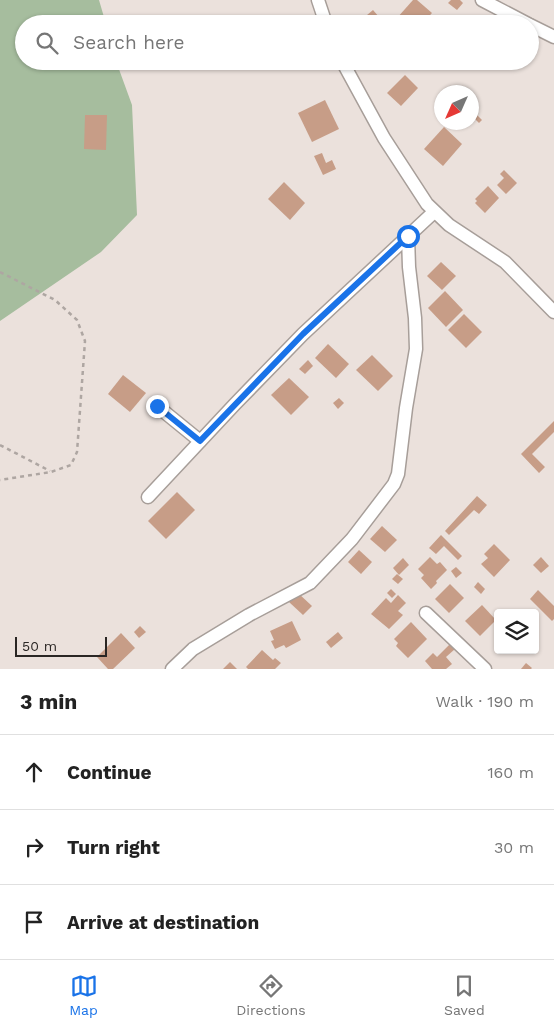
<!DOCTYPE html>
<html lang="en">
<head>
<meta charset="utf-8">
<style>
	:root { --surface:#fff; --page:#f2f2f2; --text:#222; --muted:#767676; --line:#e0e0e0; --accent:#1a73e8 }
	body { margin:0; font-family:"Work Sans",sans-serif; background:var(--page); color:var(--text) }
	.controls { position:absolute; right:15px; bottom:15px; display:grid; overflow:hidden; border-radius:5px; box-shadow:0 1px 4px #0004 }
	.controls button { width:45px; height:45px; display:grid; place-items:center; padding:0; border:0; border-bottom:1px solid var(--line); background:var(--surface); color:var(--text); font:25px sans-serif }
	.compass { position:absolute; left:434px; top:85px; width:45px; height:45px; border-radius:50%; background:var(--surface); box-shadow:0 1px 4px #0004; rotate:225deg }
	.scale { position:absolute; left:15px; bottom:12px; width:92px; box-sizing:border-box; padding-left:5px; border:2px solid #2a2624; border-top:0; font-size:14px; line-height:18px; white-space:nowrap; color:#2a2624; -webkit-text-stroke:4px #ebe1dc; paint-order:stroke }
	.stop { position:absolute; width:15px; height:15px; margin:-11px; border:4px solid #1a73e8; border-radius:50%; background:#fff }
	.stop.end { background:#1a73e8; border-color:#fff; box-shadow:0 1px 5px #0008 }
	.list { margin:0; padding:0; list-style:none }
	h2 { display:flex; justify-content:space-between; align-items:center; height:65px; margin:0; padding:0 20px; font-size:21px }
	h2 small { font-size:16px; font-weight:400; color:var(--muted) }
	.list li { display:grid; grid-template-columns:32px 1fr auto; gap:15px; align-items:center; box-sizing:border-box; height:75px; padding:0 20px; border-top:1px solid var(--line) }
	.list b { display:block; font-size:19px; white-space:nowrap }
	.list em { font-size:16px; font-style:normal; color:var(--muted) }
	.icon { flex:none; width:28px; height:28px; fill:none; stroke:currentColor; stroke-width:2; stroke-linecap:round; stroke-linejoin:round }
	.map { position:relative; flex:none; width:554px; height:669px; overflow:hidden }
	.search { position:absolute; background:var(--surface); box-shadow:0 1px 4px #0004; left:15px; right:15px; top:15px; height:55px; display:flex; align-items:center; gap:12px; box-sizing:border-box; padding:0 18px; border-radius:28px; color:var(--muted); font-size:19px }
	.sheet { height:290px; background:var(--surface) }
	nav { display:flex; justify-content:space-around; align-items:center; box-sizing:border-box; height:70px; border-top:1px solid var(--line); background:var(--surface); font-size:14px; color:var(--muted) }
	nav a { display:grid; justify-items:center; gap:2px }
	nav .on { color:var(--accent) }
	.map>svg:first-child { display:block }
</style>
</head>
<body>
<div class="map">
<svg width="554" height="669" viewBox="0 0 554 669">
	<rect width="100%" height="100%" fill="#ebe1dc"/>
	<polygon fill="#a6bd9e" points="0,0 99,0 106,24 24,24 24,61 116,61 132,105 137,215 101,252 0,321"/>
	<g fill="#c79d87">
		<polygon points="413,0 417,0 432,13 422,24 404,24 397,18"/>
		<polygon points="451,0 460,0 463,3 457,10 448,3"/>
		<polygon points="373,10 385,24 363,24 360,21"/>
		<polygon points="405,75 418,88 401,106 387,93"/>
		<polygon points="325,100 339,129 312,142 298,113"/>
		<polygon points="85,115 107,115 106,150 84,149"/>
		<polygon points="477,115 482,120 479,123 474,118"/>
		<polygon points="444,127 462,144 443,166 424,149"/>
		<polygon points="322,153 326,163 332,160 336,169 323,175 314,156"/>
		<polygon points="504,170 517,183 506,194 497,185 504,178 500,174"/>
		<polygon points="284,182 305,203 290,220 268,199"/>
		<polygon points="488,186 499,198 485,213 475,203 477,201 475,199"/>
		<polygon points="441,262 456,276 442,290 427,276"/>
		<polygon points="445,291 463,310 446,327 428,308"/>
		<polygon points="464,314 482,332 466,348 448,330"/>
		<polygon points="328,344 349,364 336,378 315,358"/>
		<polygon points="372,355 393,376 378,391 356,370"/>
		<polygon points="308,360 313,366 305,374 299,369"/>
		<polygon points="123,375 146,393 130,412 108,394"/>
		<polygon points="289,378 309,397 291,415 271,395"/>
		<polygon points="339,398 344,403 338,409 333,403"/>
		<polygon points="554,421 554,432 532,454 545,467 539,473 521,454"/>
		<polygon points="177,492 195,510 166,539 148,521"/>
		<polygon points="477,496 487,505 479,514 474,510 449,535 445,531"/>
		<polygon points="382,526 397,540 385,552 370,539"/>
		<polygon points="441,535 462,556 458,560 444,546 436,554 429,548"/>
		<polygon points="494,544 510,560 494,577 481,564 488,558 484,554"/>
		<polygon points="359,550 372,562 361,574 348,562"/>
		<polygon points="430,557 437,564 440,562 447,570 436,581 437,583 431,589 421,578 424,575 418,569"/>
		<polygon points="541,557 549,566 541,573 533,565"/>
		<polygon points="403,558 409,565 399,575 393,568"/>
		<polygon points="456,567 462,573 456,578 451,571"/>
		<polygon points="397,574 403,579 398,584 392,579"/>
		<polygon points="478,582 485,589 481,594 474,587"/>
		<polygon points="450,584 464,598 449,613 435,599"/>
		<polygon points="391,589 396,594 392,598 387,593"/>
		<polygon points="538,590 554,606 554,619 552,621 530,599"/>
		<polygon points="298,593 312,606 303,615 289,602"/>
		<polygon points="398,595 406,603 398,611 403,615 389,629 371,614 386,598 391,603"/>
		<polygon points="482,605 496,620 480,636 465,621"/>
		<polygon points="292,621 301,640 286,648 284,645 275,649 271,641 274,640 270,631"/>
		<polygon points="411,622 427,639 408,658 396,646 398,643 394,639"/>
		<polygon points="140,626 146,632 139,638 134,632"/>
		<polygon points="338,632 343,638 331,648 326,642"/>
		<polygon points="121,633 135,648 113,669 108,669 97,657"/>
		<polygon points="450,644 455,649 446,657 452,664 446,669 432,669 425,661 433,653 437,657"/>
		<polygon points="262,650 273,660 275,658 281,663 275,669 248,669 246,667"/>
		<polygon points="230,662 237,669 223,669"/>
		<polygon points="526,663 532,668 531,669 521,669"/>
	</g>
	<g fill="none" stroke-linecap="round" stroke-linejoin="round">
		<defs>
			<g id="minor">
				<polyline points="318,0 326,24"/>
				<polyline points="482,0 528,24"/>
				<polyline points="530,25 554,37"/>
				<polyline points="342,61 384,138 427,204 449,225 505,262 554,312"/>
				<polyline points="157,406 200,441"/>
				<polyline points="148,497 235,404 303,334 434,212"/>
				<polyline points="426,613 485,669"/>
				<polyline points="172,669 193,649 249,615 310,583 352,539 394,484 398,474 406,408 416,349 415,318 409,267 408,236"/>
			</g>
		</defs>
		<use href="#minor" stroke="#a79e99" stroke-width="15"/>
		<g stroke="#aea6a2" stroke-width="2.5" stroke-dasharray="4 4" stroke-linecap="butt">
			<polyline points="0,272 55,300 77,320 85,341 77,452 71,465 51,472 0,480"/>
			<polyline points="0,445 50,471"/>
		</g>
		<use href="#minor" stroke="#fff" stroke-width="12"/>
	</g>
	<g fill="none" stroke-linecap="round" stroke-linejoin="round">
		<polyline stroke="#1a73e8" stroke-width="6" points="157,406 200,441 303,334 408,236"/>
	</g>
</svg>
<div class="controls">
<button><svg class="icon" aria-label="layers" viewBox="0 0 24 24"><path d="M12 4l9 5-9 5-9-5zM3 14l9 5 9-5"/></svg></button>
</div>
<svg class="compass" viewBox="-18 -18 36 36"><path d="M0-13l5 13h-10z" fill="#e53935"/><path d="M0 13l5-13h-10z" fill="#767676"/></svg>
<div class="scale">50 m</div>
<div class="stop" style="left:408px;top:236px"></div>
<div class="stop end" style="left:157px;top:406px"></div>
<div class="search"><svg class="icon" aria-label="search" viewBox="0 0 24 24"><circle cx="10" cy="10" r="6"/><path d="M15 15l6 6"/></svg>Search here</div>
</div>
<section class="sheet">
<h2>3 min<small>Walk · 190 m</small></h2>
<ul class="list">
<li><svg class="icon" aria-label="ahead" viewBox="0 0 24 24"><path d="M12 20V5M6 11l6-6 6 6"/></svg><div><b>Continue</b></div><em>160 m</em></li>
<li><svg class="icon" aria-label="right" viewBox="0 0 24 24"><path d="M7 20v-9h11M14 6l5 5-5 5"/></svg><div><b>Turn right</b></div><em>30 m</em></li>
<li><svg class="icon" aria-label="arrive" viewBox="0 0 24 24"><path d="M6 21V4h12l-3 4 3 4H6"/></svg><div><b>Arrive at destination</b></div></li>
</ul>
</section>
<nav>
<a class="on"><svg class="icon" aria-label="map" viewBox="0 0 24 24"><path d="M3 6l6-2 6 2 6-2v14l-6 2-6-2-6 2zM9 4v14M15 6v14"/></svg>Map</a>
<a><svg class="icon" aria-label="directions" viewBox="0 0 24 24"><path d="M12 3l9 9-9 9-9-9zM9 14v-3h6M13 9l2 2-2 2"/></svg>Directions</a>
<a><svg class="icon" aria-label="saved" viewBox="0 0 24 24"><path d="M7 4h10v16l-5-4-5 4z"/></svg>Saved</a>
</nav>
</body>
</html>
